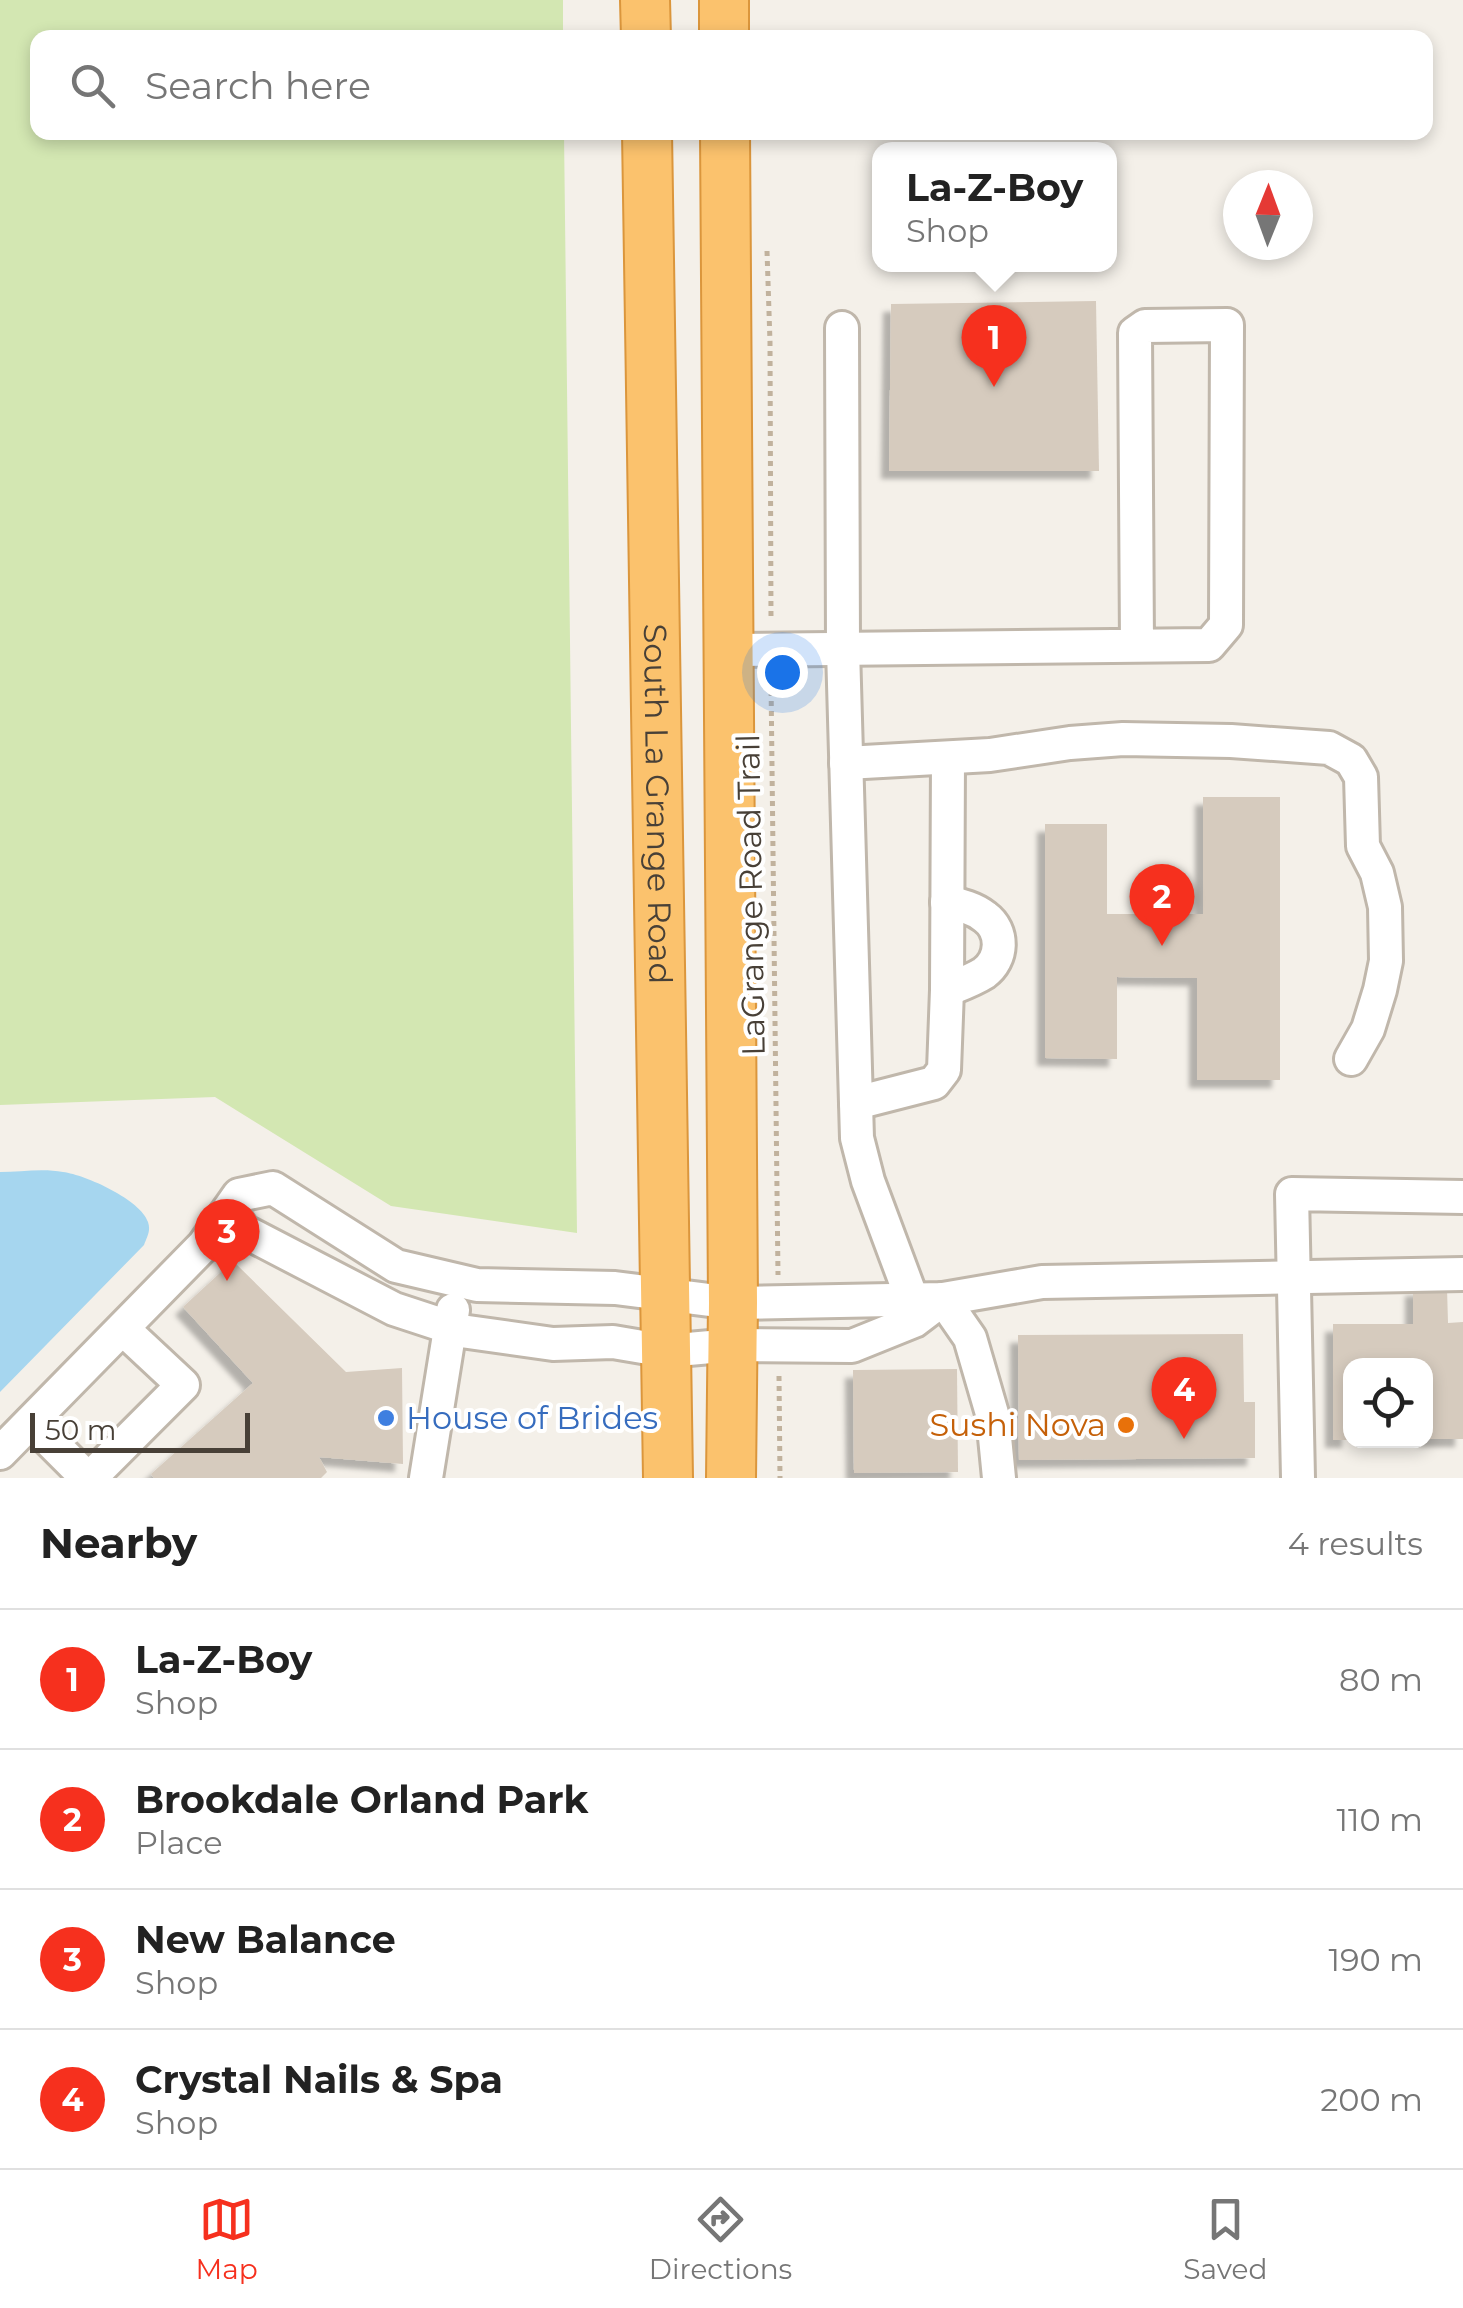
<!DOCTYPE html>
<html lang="en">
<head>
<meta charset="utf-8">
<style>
	:root { --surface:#fff; --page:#f6f6f6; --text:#222; --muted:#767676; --line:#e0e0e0; --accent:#f6301e }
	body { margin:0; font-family:Montserrat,sans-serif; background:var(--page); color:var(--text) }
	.controls { position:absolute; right:30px; bottom:30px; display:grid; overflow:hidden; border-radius:20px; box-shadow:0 5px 15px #0003 }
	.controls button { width:90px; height:90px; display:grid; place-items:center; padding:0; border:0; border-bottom:2px solid var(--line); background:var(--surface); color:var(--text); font:50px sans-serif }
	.compass { position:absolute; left:1223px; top:170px; width:90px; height:90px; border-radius:50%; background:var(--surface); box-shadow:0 5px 15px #0003; rotate:1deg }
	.scale { position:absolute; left:30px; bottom:25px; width:220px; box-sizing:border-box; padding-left:10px; border:5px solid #484037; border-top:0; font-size:28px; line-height:35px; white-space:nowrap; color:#484037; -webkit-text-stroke:8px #fff; paint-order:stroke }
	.you { position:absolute; left:782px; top:672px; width:35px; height:35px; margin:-25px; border:8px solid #fff; border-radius:50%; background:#1a73e8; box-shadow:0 0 0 15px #1a73e833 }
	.badge { display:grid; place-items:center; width:65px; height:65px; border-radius:50%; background:var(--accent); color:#fff; font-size:32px; font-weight:700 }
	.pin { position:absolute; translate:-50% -82px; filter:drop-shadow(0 2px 5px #0008) }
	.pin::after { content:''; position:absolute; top:52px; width:35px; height:30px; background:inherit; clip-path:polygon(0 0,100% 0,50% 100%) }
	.popup { position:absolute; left:872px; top:142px; width:245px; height:130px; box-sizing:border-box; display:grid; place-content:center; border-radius:20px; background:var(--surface); filter:drop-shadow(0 2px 8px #0005); font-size:32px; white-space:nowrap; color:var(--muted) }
	.popup b { font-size:38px; color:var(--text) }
	.popup::after { content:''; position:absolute; left:50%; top:100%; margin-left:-20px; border:20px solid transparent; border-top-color:var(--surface) }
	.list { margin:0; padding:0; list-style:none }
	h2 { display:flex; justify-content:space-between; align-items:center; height:130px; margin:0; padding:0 40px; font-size:42px }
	h2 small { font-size:32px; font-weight:400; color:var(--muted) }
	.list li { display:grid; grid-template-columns:65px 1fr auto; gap:30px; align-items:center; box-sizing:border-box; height:140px; padding:0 40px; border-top:2px solid var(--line) }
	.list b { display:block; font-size:38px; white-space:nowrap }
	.list p { margin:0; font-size:32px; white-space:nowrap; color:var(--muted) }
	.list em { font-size:32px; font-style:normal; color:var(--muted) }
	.icon { flex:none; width:55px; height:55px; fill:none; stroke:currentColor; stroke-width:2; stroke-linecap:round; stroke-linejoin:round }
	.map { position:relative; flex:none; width:1463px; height:1478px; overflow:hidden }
	.search { position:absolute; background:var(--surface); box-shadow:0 5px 15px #0003; left:30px; right:30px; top:30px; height:110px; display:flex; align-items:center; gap:25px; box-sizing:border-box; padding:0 35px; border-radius:20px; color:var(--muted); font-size:38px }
	.sheet { height:690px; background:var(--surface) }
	nav { display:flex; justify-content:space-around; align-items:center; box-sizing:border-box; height:140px; border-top:2px solid var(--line); background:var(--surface); font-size:28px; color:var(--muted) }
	nav a { display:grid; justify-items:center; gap:5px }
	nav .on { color:var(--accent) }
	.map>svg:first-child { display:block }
</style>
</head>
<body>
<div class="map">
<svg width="1463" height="1478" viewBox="0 0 1463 1478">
	<defs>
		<filter id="shadow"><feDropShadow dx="-8" dy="8" stdDeviation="2.5" flood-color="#0004"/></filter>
	</defs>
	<rect width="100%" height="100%" fill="#f4f0e9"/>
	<polygon fill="#d3e7b2" points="0,0 563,0 563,37 38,38 38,132 564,133 577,1233 391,1206 215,1097 0,1105"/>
	<path fill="#a6d6ef" d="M 0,1172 C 20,1172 43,1168 63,1172 C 86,1175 141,1200 148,1222 C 151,1231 147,1237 144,1245 L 0,1392 Z"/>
	<g fill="#d6cbbe" filter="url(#shadow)">
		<polygon points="1096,301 1099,471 889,471 891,304"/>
		<polygon points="1203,797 1280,797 1280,1080 1197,1080 1197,978 1117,977 1117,1059 1045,1058 1045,824 1107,824 1107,914 1203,914"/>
		<polygon points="233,1261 346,1372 402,1368 403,1464 319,1457 327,1472 321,1478 154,1478 151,1474 253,1383 183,1307"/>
		<polygon points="1413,1288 1447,1288 1448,1323 1463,1322 1463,1439 1426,1439 1426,1366 1350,1366 1350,1440 1333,1440 1333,1324 1413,1324"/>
		<polygon points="1243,1334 1244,1402 1255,1402 1255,1458 1019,1460 1018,1335"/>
		<polygon points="957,1369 958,1472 854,1473 853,1370"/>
	</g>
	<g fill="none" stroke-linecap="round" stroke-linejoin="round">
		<defs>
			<g id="minor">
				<polyline points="842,328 843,649 857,1138 868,1181 912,1299"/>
				<polyline points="729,650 1209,645 1226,625 1227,325 1145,326 1135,333 1137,645"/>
				<polyline points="846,763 990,755 1070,743 1123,739 1231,741 1329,748 1351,760 1361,777 1363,846 1377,873 1385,907 1386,961 1380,990 1368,1029 1351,1059"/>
				<path d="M 947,990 C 959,985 973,980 984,973 C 1003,959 1004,931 985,917 C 974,908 960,905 947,902"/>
				<polyline points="856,1103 934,1083 944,1070 947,990 948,758"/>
				<polyline points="229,1210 244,1231 394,1309 461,1331 553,1344 613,1342 666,1351 733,1345 852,1346 914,1321 943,1299"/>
				<polyline points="943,1299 970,1338 993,1417 999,1478"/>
				<polyline points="31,1422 87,1478"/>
				<polyline points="0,1453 204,1245 239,1195 273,1188 396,1266 477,1285 615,1288 733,1303 943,1299 1042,1282 1463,1274"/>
				<polyline points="90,1478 183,1385 123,1329"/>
				<polyline points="426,1478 453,1310"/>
				<polyline points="1298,1478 1292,1194 1463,1197"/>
			</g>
			<g id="highway">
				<polyline points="645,0 646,38"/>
				<polyline points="724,0 724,38"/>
				<path id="s1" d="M 647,132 L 668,1478"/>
				<polyline points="725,132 733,1303 731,1478"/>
			</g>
		</defs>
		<use href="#minor" stroke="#c0b7ab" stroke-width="38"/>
		<use href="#highway" stroke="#db963c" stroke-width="52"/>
		<g stroke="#c1b29d" stroke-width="5" stroke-dasharray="5 5" stroke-linecap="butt">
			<polyline points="767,251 770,342 771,620"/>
			<polyline points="771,681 778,1275"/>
			<polyline points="779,1376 780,1478"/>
		</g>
		<use href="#minor" stroke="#fff" stroke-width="32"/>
		<use href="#highway" stroke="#fbc26d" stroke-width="48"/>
	</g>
	<circle fill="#3f7fe0" stroke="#fff" stroke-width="4" cx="386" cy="1418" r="10"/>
	<circle fill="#e8710a" stroke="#fff" stroke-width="4" cx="1126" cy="1425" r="10"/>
	<g text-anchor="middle" stroke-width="8" stroke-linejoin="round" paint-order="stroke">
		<g font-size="32" fill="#484037" stroke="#fff">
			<text dy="11" stroke="none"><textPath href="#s1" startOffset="672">South La Grange Road</textPath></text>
			<text transform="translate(751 895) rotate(-91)" y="11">LaGrange Road Trail</text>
		</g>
		<g font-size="32" fill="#366cbe" stroke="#fff" text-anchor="start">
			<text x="406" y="1429">House of Brides</text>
		</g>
		<g font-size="32" fill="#c56008" stroke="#fff" text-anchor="end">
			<text x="1106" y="1436">Sushi Nova</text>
		</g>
	</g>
</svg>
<div class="controls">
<button><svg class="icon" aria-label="locate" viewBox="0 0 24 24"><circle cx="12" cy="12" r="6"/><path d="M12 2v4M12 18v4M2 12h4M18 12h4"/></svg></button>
</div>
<svg class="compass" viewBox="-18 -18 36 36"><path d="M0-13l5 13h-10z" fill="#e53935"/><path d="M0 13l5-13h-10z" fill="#767676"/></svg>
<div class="scale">50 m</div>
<div class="you"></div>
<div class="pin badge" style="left:994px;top:387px">1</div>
<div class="popup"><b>La-Z-Boy</b>Shop</div>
<div class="pin badge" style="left:1162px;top:946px">2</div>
<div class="pin badge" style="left:227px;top:1281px">3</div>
<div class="pin badge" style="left:1184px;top:1439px">4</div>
<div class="search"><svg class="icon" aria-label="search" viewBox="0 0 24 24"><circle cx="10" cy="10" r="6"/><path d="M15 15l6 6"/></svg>Search here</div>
</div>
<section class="sheet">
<h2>Nearby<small>4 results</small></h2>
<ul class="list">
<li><span class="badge">1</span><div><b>La-Z-Boy</b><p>Shop</p></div><em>80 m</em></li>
<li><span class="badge">2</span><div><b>Brookdale Orland Park</b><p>Place</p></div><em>110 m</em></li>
<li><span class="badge">3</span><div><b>New Balance</b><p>Shop</p></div><em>190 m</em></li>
<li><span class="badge">4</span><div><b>Crystal Nails &amp; Spa</b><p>Shop</p></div><em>200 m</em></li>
</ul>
</section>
<nav>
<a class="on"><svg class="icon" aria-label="map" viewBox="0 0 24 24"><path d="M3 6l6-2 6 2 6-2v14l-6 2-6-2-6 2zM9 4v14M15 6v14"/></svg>Map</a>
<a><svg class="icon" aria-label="directions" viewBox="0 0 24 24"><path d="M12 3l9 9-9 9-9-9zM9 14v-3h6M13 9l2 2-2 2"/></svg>Directions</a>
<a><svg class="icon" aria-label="saved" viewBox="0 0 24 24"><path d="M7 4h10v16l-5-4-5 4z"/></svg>Saved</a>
</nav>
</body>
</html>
